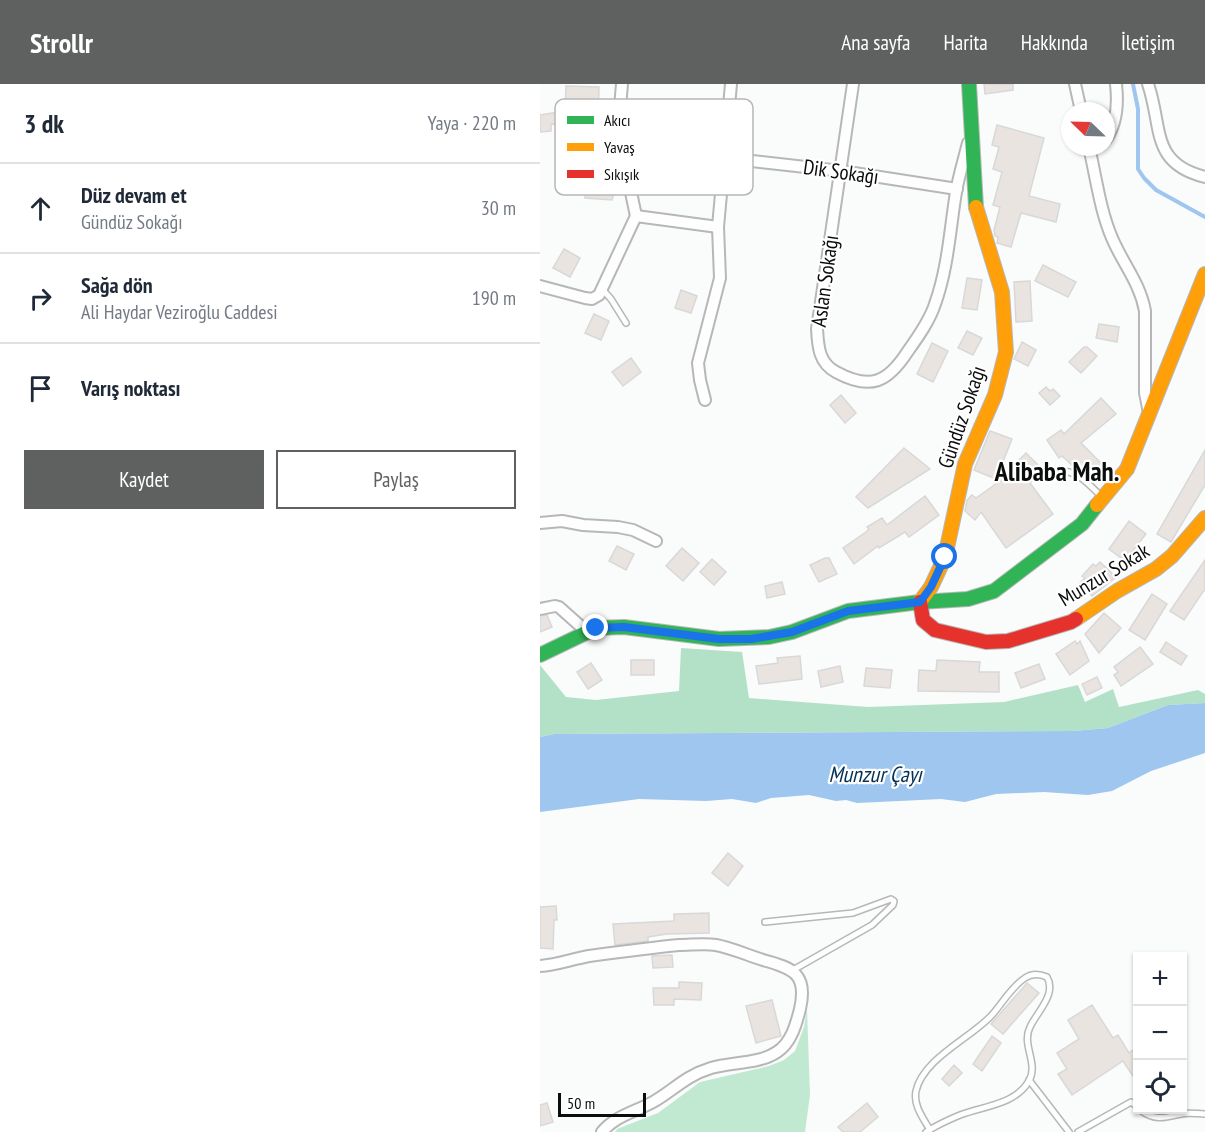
<!DOCTYPE html>
<html lang="tr">
<head>
<meta charset="utf-8">
<style>
	:root { --surface:#fff; --page:#f6f6f7; --text:#1f2937; --muted:#747a83; --line:#e0e1e3; --accent:#5f6060 }
	body { margin:0; font-family:"PT Sans Narrow",sans-serif; background:var(--page); color:var(--text) }
	.controls { position:absolute; right:18px; bottom:18px; display:grid; overflow:hidden; border-radius:0px; box-shadow:0 2px 4px #0004 }
	.controls button { width:54px; height:54px; display:grid; place-items:center; padding:0; border:0; border-bottom:2px solid var(--line); background:var(--surface); color:var(--text); font:30px sans-serif }
	.compass { position:absolute; left:521px; top:18px; width:54px; height:54px; border-radius:50%; background:var(--surface); box-shadow:0 2px 4px #0004; rotate:293deg }
	.scale { position:absolute; left:18px; bottom:15px; width:88px; box-sizing:border-box; padding-left:6px; border:3px solid #0b0c0c; border-top:0; font-size:16px; line-height:21px; white-space:nowrap; color:#0b0c0c; -webkit-text-stroke:4px #fff; paint-order:stroke }
	.stop { position:absolute; width:18px; height:18px; margin:-14px; border:4px solid #1a73e8; border-radius:50%; background:#fff }
	.stop.end { background:#1a73e8; border-color:#fff; box-shadow:0 2px 6px #0008 }
	.list { margin:0; padding:0; list-style:none }
	h2 { display:flex; justify-content:space-between; align-items:center; height:78px; margin:0; padding:0 24px; font-size:26px }
	h2 small { font-size:20px; font-weight:400; color:var(--muted) }
	.list li { display:grid; grid-template-columns:39px 1fr auto; gap:18px; align-items:center; box-sizing:border-box; height:90px; padding:0 24px; border-top:2px solid var(--line) }
	.list b { display:block; font-size:22px; white-space:nowrap }
	.list p { margin:0; font-size:20px; white-space:nowrap; color:var(--muted) }
	.list em { font-size:20px; font-style:normal; color:var(--muted) }
	.actions { display:flex; gap:12px; padding:18px 24px }
	.actions a { flex:1; padding:14px 0; border:2px solid var(--accent); border-radius:0px; text-align:center; font-size:21px; color:var(--accent) }
	.actions .main { background:var(--accent); color:#fff }
	.icon { flex:none; width:33px; height:33px; fill:none; stroke:currentColor; stroke-width:2; stroke-linecap:round; stroke-linejoin:round }
	.map { position:relative; flex:none; width:665px; height:1048px; overflow:hidden }
	header { display:flex; align-items:center; gap:36px; box-sizing:border-box; height:84px; padding:0 30px; background:var(--accent); color:#fff }
	header strong { font-size:28px }
	nav { display:flex; gap:33px; margin-inline-start:auto; font-size:21px }
	main { display:flex }
	aside { flex:1; background:var(--surface) }
	.map>svg:first-child { display:block }
</style>
</head>
<body>
<header>
<strong>Strollr</strong>
<nav><a>Ana sayfa</a><a>Harita</a><a>Hakkında</a><a>İletişim</a></nav>
</header>
<main>
<aside>
<h2>3 dk<small>Yaya · 220 m</small></h2>
<ul class="list">
<li><svg class="icon" aria-label="ahead" viewBox="0 0 24 24"><path d="M12 20V5M6 11l6-6 6 6"/></svg><div><b>Düz devam et</b><p>Gündüz Sokağı</p></div><em>30 m</em></li>
<li><svg class="icon" aria-label="right" viewBox="0 0 24 24"><path d="M7 20v-9h11M14 6l5 5-5 5"/></svg><div><b>Sağa dön</b><p>Ali Haydar Veziroğlu Caddesi</p></div><em>190 m</em></li>
<li><svg class="icon" aria-label="arrive" viewBox="0 0 24 24"><path d="M6 21V4h12l-3 4 3 4H6"/></svg><div><b>Varış noktası</b></div></li>
</ul>
<div class="actions"><a class="main">Kaydet</a><a>Paylaş</a></div>
</aside>
<div class="map">
<svg width="665" height="1048" viewBox="0 0 665 1048">
	<rect width="100%" height="100%" fill="#fafbfb"/>
	<polygon fill="#c1e9d2" points="267,925 270,1011 265,1048 75,1048 77,1045 118,1029 160,998 229,982 244,976 255,967 264,943"/>
	<polygon fill="#b3e1c8" points="141,564 202,568 209,614 328,623 464,618 538,601 545,618 573,605 579,623 658,606 665,610 665,619 628,621 568,644 533,647 14,650 0,653 0,581 26,613 56,616 139,607"/>
	<polygon fill="#9ec6ef" points="665,619 665,669 611,687 572,707 548,711 504,708 456,710 425,718 401,715 317,719 306,716 296,717 269,711 231,714 216,719 192,715 166,717 99,715 0,728 0,653 14,650 533,647 568,644 628,621"/>
	<g fill="none" stroke-linecap="round" stroke-linejoin="round">
		<polyline stroke="#9ec6ef" stroke-width="4" points="593,0 598,25 598,85 604,94 616,106 665,133"/>
	</g>
	<g fill="#eae4e1" stroke="#d8d8d8" stroke-width="1.5">
		<polygon points="444,0 473,0 473,6 445,10"/>
		<polygon points="26,2 59,3 57,73 74,73 74,97 77,98 72,116 45,114 48,65 32,65 32,41 11,40 11,47 0,48 0,31 25,27"/>
		<polygon points="457,41 504,54 489,112 520,120 516,138 481,129 471,163 457,159 458,153 455,152 454,146 460,123 453,121 462,88 453,85 459,63 452,61"/>
		<polygon points="24,165 40,174 30,193 13,184"/>
		<polygon points="503,181 536,198 528,213 495,197"/>
		<polygon points="427,194 442,196 437,226 422,224"/>
		<polygon points="490,197 492,237 476,238 474,198"/>
		<polygon points="141,206 157,212 151,229 135,224"/>
		<polygon points="54,230 69,237 61,256 45,249"/>
		<polygon points="559,240 579,243 577,258 556,254"/>
		<polygon points="427,247 442,254 433,271 418,264"/>
		<polygon points="482,258 496,266 488,282 474,275"/>
		<polygon points="392,259 408,267 393,298 377,290"/>
		<polygon points="544,263 547,263 557,272 541,289 529,278"/>
		<polygon points="91,274 101,288 83,302 72,288"/>
		<polygon points="506,303 510,307 513,305 520,312 510,321 499,309"/>
		<polygon points="301,311 316,329 305,339 290,321"/>
		<polygon points="561,314 576,330 541,359 565,383 554,395 545,386 542,389 537,386 522,372 519,374 507,356 521,346 524,350"/>
		<polygon points="450,347 472,355 456,395 434,386"/>
		<polygon points="364,364 390,385 328,424 316,413"/>
		<polygon points="665,366 665,401 631,458 617,450"/>
		<polygon points="486,369 503,386 490,399 513,430 466,464 441,428 435,436 425,427 427,416 432,411 436,414 453,402"/>
		<polygon points="385,412 399,431 369,453 365,448 339,464 338,462 314,480 303,464 326,448 329,445 327,443 342,434 347,441"/>
		<polygon points="589,437 606,450 585,477 569,465"/>
		<polygon points="77,462 94,470 86,486 69,477"/>
		<polygon points="142,464 159,479 143,497 126,482"/>
		<polygon points="285,474 289,474 297,490 279,498 270,481"/>
		<polygon points="172,475 186,488 174,501 160,488"/>
		<polygon points="665,476 665,505 644,536 630,527"/>
		<polygon points="560,478 574,491 573,493 575,494 552,512 540,499 545,494 542,492 553,480 556,482"/>
		<polygon points="242,498 245,510 227,514 225,502"/>
		<polygon points="612,510 627,520 605,556 589,546"/>
		<polygon points="564,529 581,544 559,569 545,550"/>
		<polygon points="7,531 12,543 0,548 0,532"/>
		<polygon points="535,557 537,560 540,557 549,577 530,591 516,570"/>
		<polygon points="626,558 647,572 641,581 620,568"/>
		<polygon points="600,563 613,580 581,602 574,591 578,588 574,583"/>
		<polygon points="260,572 262,595 219,600 216,582 238,579 237,574"/>
		<rect x="91" y="576" width="23" height="15"/>
		<polygon points="397,576 440,578 439,588 459,588 459,608 378,607 379,586 396,587"/>
		<polygon points="51,579 62,596 48,605 37,588"/>
		<polygon points="499,580 505,595 481,604 475,589"/>
		<polygon points="300,582 303,598 281,603 278,587"/>
		<polygon points="326,584 352,586 350,604 324,602"/>
		<polygon points="557,593 562,604 547,611 542,600"/>
		<polygon points="188,769 203,782 188,802 172,789"/>
		<polygon points="16,822 17,836 14,836 13,865 0,864 0,823"/>
		<polygon points="169,829 169,849 127,850 108,853 108,857 75,861 73,840 134,837 134,830"/>
		<polygon points="132,871 133,883 113,884 112,872"/>
		<polygon points="139,898 162,899 161,916 134,915 134,921 114,921 113,904 139,904"/>
		<polygon points="487,899 499,909 463,950 451,940"/>
		<polygon points="232,916 241,952 216,959 206,922"/>
		<polygon points="552,921 573,954 578,951 589,969 597,963 597,998 583,977 532,1011 518,990 527,985 517,969 539,955 528,936"/>
		<polygon points="452,952 461,959 442,987 433,980"/>
		<polygon points="414,981 422,989 409,1002 402,995"/>
		<polygon points="7,1019 13,1038 0,1042 0,1021"/>
		<polygon points="327,1019 338,1033 320,1048 303,1048 298,1043"/>
	</g>
	<g fill="none" stroke-linecap="round" stroke-linejoin="round">
		<defs>
			<g id="lane">
				<polyline points="62,205 71,215 86,239"/>
				<path d="M 518,386 C 540,388 546,398 561,412"/>
				<polyline points="225,838 313,829 351,815 354,817 353,821 332,841 253,886"/>
				<polyline points="489,996 529,1048"/>
				<path d="M 600,1026 C 615,1037 624,1034 641,1030 C 649,1028 657,1030 665,1030"/>
				<path d="M 386,1048 C 397,1041 408,1036 420,1031 C 443,1022 475,1021 489,997 C 499,979 481,961 490,943 C 497,928 517,910 507,893 C 500,890 492,889 485,894 C 471,903 462,920 451,932 C 429,955 383,975 376,1007 C 373,1021 383,1034 390,1046"/>
				<polyline points="538,1048 591,1018 598,1023"/>
			</g>
			<g id="street">
				<polyline points="82,0 78,47 96,132"/>
				<path d="M 313,0 L 277,245 C 278,263 279,279 296,288 C 331,307 348,298 368,267 C 378,253 390,236 395,220 C 408,184 410,145 416,108 C 419,91 424,75 428,59"/>
				<polyline points="535,0 541,27"/>
				<path d="M 608,0 C 623,44 610,79 665,93"/>
				<path d="M 566,55 C 577,40 578,18 576,0"/>
				<path d="M 549,63 C 556,93 560,126 572,154 C 583,180 600,199 605,227 L 605,309 L 609,329"/>
				<polyline points="185,74 301,87 417,105"/>
				<polyline points="96,132 178,143"/>
				<polyline points="0,202 45,214 52,215 59,211 96,132"/>
				<polyline points="165,316 160,296 158,279 180,194 178,143 191,0"/>
				<polyline points="0,439 22,437 43,441 78,443 93,446 116,457"/>
				<polyline points="0,525 15,522 19,523 47,548"/>
				<path d="M 0,882 C 17,881 32,875 49,872 C 79,868 109,864 139,861 C 151,861 164,859 176,861 C 192,864 207,871 223,876 C 253,884 268,890 260,925 C 256,941 251,959 237,968 C 219,980 192,978 171,984 C 145,992 134,1006 113,1018 C 95,1028 75,1032 62,1048"/>
			</g>
			<g id="fast">
				<polyline points="429,0 436,123"/>
				<polyline points="0,571 56,544 84,543 179,555 229,553 252,548 308,527 380,518 428,515 454,507 542,440 557,421"/>
			</g>
			<g id="slow">
				<polyline points="557,421 587,385 665,190"/>
				<polyline points="380,518 391,503 405,473 425,380 455,311 466,268 462,208 436,123"/>
				<polyline points="536,535 577,507 616,485 632,472 665,434"/>
			</g>
			<polyline id="jam" points="380,518 383,536 395,546 446,558 468,557 531,538 536,535"/>
		</defs>
		<use href="#lane" stroke="#b6b7b7" stroke-width="8"/>
		<use href="#street" stroke="#b6b7b7" stroke-width="14"/>
		<use href="#fast" stroke="#b6b7b7" stroke-width="16"/>
		<use href="#slow" stroke="#b6b7b7" stroke-width="16"/>
		<use href="#jam" stroke="#b6b7b7" stroke-width="16"/>
		<use href="#lane" stroke="#fefefe" stroke-width="5"/>
		<use href="#street" stroke="#fefefe" stroke-width="10"/>
		<use href="#fast" stroke="#30b455" stroke-width="14"/>
		<use href="#slow" stroke="#ff9f0a" stroke-width="14"/>
		<use href="#jam" stroke="#e5322d" stroke-width="14"/>
	</g>
	<g fill="none" stroke-linecap="round" stroke-linejoin="round">
		<polyline stroke="#1a73e8" stroke-width="8" points="56,544 84,543 179,555 211,555 252,548 308,527 380,518 391,503 405,473"/>
	</g>
	<g text-anchor="middle" stroke-width="4.5" stroke-linejoin="round" paint-order="stroke">
		<g font-size="21" fill="#0b0c0c" stroke="#fff">
			<text transform="translate(301 88) rotate(8)" y="7">Dik Sokağı</text>
			<text transform="translate(285 197) rotate(-82)" y="7">Aslan Sokağı</text>
			<text transform="translate(422 333) rotate(-71)" y="7">Gündüz Sokağı</text>
			<text transform="translate(564 491) rotate(-31)" y="7">Munzur Sokak</text>
		</g>
		<g font-size="22" font-style="italic" fill="#043156" stroke="#fff">
			<text x="335" y="698">Munzur Çayı</text>
		</g>
		<g font-size="27" font-weight="bold" fill="#0b0c0c" stroke="#fff">
			<text x="517" y="397">Alibaba Mah.</text>
		</g>
	</g>
	<rect x="15" y="15" width="198" height="96" rx="9" fill="#fff" stroke="#b6b6b6" stroke-width="1.5"/>
	<rect x="27" y="32" width="27" height="8" fill="#30b455"/>
	<rect x="27" y="59" width="27" height="8" fill="#ff9f0a"/>
	<rect x="27" y="86" width="27" height="8" fill="#e5322d"/>
	<g font-size="16" fill="#0b0c0c">
		<text x="64" y="42">Akıcı</text>
		<text x="64" y="69">Yavaş</text>
		<text x="64" y="96">Sıkışık</text>
	</g>
</svg>
<div class="controls">
<button>+</button>
<button>−</button>
<button><svg class="icon" aria-label="locate" viewBox="0 0 24 24"><circle cx="12" cy="12" r="6"/><path d="M12 2v4M12 18v4M2 12h4M18 12h4"/></svg></button>
</div>
<svg class="compass" viewBox="-18 -18 36 36"><path d="M0-13l5 13h-10z" fill="#e53935"/><path d="M0 13l5-13h-10z" fill="#747a83"/></svg>
<div class="scale">50 m</div>
<div class="stop" style="left:405px;top:473px"></div>
<div class="stop end" style="left:56px;top:544px"></div>
</div>
</main>
</body>
</html>
